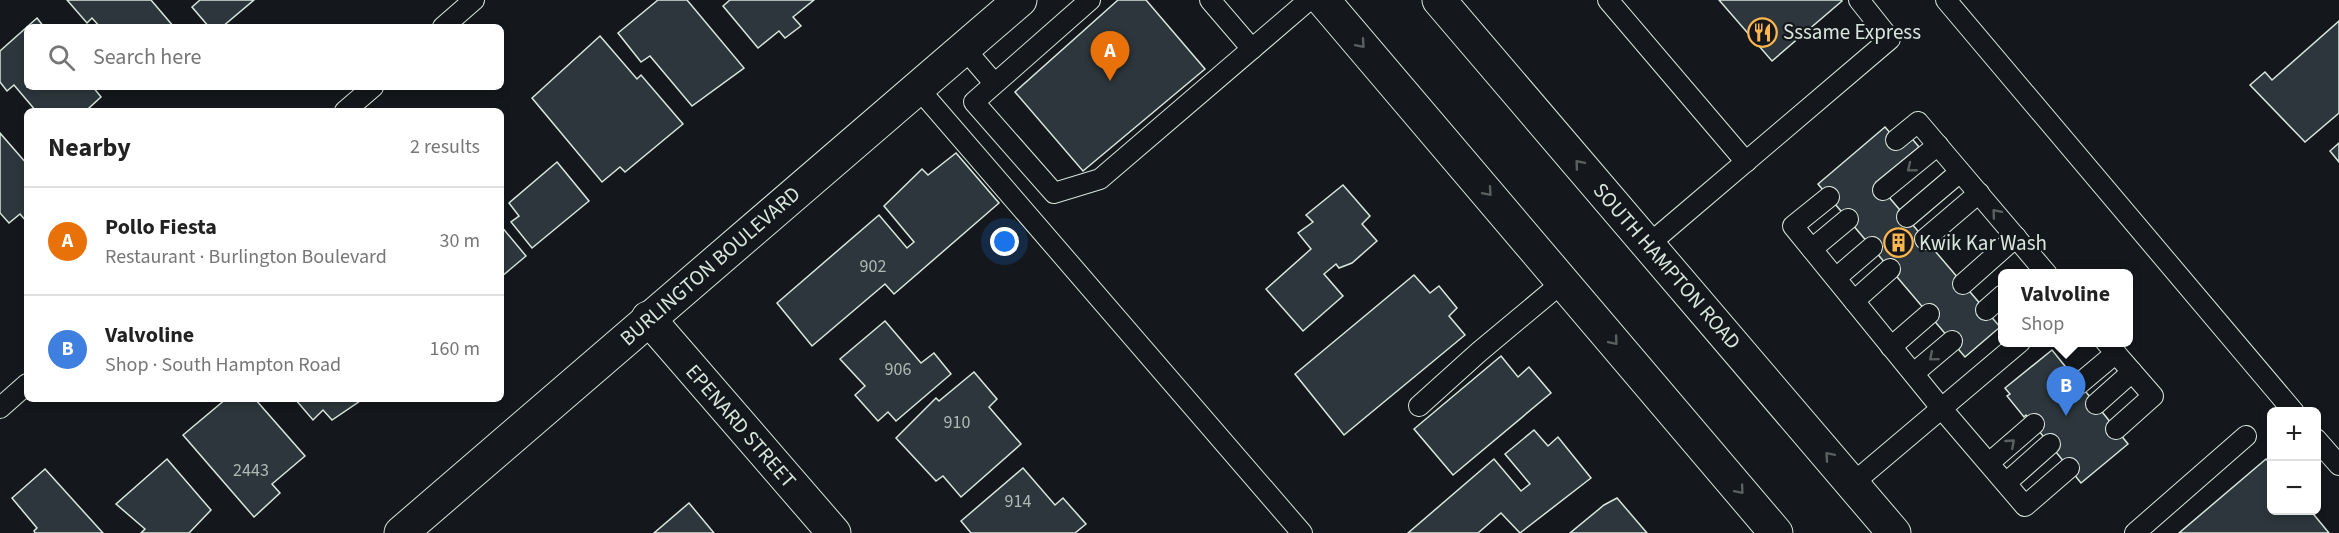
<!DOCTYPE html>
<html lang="en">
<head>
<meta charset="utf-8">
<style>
	:root { --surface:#fff; --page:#f2f2f2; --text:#222; --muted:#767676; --line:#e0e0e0; --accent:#0b8043 }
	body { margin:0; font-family:"Source Sans 3",sans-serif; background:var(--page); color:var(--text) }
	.controls { position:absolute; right:18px; bottom:18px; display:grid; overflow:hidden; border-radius:9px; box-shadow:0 3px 9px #0003 }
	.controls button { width:54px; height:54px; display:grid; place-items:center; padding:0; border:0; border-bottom:2px solid var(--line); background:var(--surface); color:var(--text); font:30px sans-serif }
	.you { position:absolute; left:1005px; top:242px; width:21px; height:21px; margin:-15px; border:4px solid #fff; border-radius:50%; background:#1a73e8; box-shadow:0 0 0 9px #1a73e833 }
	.badge { display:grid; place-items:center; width:39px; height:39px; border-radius:50%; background:var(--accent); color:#fff; font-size:20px; font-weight:700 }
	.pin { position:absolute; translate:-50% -50px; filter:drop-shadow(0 2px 3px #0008) }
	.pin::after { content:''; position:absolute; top:32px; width:21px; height:18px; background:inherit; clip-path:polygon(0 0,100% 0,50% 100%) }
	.popup { position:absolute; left:1998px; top:269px; width:135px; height:78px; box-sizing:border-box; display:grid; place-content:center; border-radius:9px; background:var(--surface); filter:drop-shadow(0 2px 4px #0005); font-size:20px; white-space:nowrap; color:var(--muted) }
	.popup b { font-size:22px; color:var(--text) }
	.popup::after { content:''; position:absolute; left:50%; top:100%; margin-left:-12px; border:12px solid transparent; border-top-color:var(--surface) }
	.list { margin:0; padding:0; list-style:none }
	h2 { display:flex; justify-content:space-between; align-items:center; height:78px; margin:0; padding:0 24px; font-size:26px }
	h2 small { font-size:20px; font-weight:400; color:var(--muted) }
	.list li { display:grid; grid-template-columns:39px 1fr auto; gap:18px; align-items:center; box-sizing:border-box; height:108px; padding:0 24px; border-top:2px solid var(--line) }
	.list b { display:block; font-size:22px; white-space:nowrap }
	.list p { margin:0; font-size:20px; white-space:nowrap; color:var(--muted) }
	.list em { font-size:20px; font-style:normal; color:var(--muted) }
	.icon { flex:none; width:33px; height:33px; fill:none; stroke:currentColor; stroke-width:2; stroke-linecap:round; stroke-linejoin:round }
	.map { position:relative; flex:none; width:2339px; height:533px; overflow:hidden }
	.search { position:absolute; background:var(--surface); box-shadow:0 3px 9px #0003; left:24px; top:24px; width:480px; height:66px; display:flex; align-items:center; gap:15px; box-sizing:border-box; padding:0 21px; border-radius:9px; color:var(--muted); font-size:22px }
	.panel { position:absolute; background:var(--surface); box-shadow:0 3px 9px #0003; left:24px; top:108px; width:480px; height:294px; border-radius:9px }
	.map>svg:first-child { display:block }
</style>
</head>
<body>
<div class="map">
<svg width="2339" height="533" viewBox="0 0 2339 533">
	<rect width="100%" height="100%" fill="#14181c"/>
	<g fill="#2c363c" stroke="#d8e6dc" stroke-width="1.5">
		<polygon points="67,0 151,0 174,27 100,27 92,18 87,23"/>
		<polygon points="200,0 254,0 222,27 209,27 192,7"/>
		<polygon points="658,0 687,0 744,68 692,106 650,56 641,62 618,33"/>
		<polygon points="730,0 814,0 793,17 801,26 785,38 779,31 758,48 723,6"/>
		<polygon points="1118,0 1146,0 1205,69 1083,171 1015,92"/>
		<polygon points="1719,0 1841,0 1842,1 1772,61"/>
		<polygon points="37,18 44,27 27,27 27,87 93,87 101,97 88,109 89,111 36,111 14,85 7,91 0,82 0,51"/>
		<polygon points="2339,21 2339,113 2305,142 2250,85 2265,72 2272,80"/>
		<polygon points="600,36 637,79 641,75 683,124 625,172 620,167 602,182 532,98"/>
		<polygon points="1885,127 1898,142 1908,134 1919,147 1876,182 2000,327 1965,357 1818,184"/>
		<polygon points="0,133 27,164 27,222 20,214 9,223 0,213"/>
		<polygon points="2339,143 2339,162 2330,151"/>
		<polygon points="956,153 999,203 894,294 885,284 812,346 777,303 879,215 907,248 914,242 884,206 922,169 928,175"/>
		<polygon points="557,162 589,201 532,248 511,222 519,216 509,203"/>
		<polygon points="1343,185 1370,216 1362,224 1377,241 1352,263 1339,268 1336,264 1324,274 1343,296 1303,331 1266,289 1311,249 1298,233 1313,222 1306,215"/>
		<polygon points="501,226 526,256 501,277"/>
		<polygon points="1414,275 1430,293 1439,286 1457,308 1449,316 1465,335 1344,435 1295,374"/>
		<polygon points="885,321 921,363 934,353 951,374 896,421 888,412 878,421 855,395 865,386 840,359"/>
		<polygon points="2052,350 2128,444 2081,483 2026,415 2024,417 2007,396 2010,394 2005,388"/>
		<polygon points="1501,356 1518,377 1529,367 1551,393 1453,475 1414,429"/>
		<polygon points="974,372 997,399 989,407 1021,444 961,497 943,476 936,481 896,438 936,398 939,401"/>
		<polygon points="226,399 255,399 305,456 272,484 280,493 254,517 183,435"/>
		<polygon points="295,399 363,399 332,420 323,410 313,420"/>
		<polygon points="1534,430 1548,446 1558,437 1591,478 1520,533 1501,513 1478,533 1408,533 1494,459 1521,491 1530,484 1505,454"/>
		<polygon points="167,459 211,510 189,533 141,533 145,529 116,504"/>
		<polygon points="2266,459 2272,466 2272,510 2310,510 2329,533 2179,533"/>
		<polygon points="1023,468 1055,505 1063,498 1086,524 1075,533 971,533 961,521"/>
		<polygon points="45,469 103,533 35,533 34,531 37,528 12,498"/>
		<polygon points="1617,498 1647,533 1570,533 1604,505"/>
		<polygon points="689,503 714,533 654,533"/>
	</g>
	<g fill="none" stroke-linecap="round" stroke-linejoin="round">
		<defs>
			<g id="service">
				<polyline points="1090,0 974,102 1054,193 1100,179 1309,0"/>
				<polyline points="1210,0 1252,49"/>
				<polyline points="1608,0 1746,162"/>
				<polyline points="1946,0 2294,412"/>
				<polyline points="443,27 474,0"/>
				<polyline points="964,48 994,83"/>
				<polyline points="918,88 1302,533"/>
				<polyline points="345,111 373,87"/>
				<polyline points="1896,140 1918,122 2047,274"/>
				<polyline points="1883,190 1938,145"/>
				<polyline points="1829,197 1793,226 1942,409 2025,506 2069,468"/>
				<polyline points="1907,217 1960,172"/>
				<polyline points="1925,239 1979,193"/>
				<polyline points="1648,245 1890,39 1859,0"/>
				<polyline points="1812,249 1848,219"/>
				<polyline points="1836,278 1872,247"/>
				<polyline points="1963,284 2016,237"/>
				<polyline points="1854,301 1890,269"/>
				<polyline points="1986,310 2003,295"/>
				<polyline points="2106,342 2153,396 2116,429"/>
				<polyline points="1891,347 1929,314"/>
				<polyline points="1914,373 1952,341"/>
				<polyline points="2079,384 2116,353"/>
				<polyline points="2096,404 2132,372"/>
				<polyline points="1419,406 1479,352 1564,281"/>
				<polyline points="0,408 27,384"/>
				<polyline points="2316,439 2339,465"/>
				<polyline points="1989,463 2034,424"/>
				<polyline points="2006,483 2050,444"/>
				<polyline points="1852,484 2020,342"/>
				<polyline points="2135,533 2246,436"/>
			</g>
			<g id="minor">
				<polyline points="648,318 834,533"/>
				<polyline points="401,533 1020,0"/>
			</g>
			<g id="secondary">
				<polyline points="1323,0 1776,533"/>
				<polyline points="1439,0 1894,533"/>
			</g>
		</defs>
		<use href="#service" stroke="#d8e6dc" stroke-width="22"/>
		<use href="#minor" stroke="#d8e6dc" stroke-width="35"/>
		<use href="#secondary" stroke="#d8e6dc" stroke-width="35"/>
		<use href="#service" stroke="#14181c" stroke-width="20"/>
		<use href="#minor" stroke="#14181c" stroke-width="33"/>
		<use href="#secondary" stroke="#14181c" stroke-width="33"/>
	</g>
	<defs><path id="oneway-chevron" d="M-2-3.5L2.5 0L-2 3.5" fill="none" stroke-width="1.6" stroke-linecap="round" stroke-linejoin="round" transform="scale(1.5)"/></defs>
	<g stroke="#59605f">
		<use href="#oneway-chevron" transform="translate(1361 44) rotate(49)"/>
		<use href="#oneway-chevron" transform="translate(1579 164) rotate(-130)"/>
		<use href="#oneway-chevron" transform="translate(1911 168) rotate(141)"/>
		<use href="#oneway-chevron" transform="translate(1488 192) rotate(49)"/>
		<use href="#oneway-chevron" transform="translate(1996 213) rotate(-130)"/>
		<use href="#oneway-chevron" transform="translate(1614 341) rotate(50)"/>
		<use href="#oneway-chevron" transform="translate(1933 357) rotate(140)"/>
		<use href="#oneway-chevron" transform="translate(2011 443) rotate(-41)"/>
		<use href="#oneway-chevron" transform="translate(1829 456) rotate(-131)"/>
		<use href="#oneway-chevron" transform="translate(1740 490) rotate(50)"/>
	</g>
	<defs>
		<symbol id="restaurant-ring" viewBox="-11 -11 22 22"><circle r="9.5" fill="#14181c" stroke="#ffb74d" stroke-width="1.5"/><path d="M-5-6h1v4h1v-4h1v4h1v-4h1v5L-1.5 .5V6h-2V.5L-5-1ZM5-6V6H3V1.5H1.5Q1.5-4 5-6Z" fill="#ffb74d"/></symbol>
		<symbol id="building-ring" viewBox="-11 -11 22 22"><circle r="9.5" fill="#14181c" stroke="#ffb74d" stroke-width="1.5"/><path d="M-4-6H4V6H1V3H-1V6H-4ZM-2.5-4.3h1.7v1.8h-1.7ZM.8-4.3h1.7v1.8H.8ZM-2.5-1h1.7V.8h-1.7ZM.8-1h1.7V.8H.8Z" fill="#ffb74d"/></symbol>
	</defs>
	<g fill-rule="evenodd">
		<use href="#restaurant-ring" x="1746" y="16" width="33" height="33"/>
		<use href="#building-ring" x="1882" y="226" width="33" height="33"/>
	</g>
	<g text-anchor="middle" stroke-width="4.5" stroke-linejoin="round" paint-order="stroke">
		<g font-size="18" fill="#adbab4">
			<text x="873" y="272">902</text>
			<text x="898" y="375">906</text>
			<text x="957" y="428">910</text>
			<text x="251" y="476">2443</text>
			<text x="1018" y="507">914</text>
		</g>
		<g font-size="21" fill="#d8e6dc" stroke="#14181c" text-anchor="start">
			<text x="1783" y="39">Sssame Express</text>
			<text x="1919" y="250">Kwik Kar Wash</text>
		</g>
		<g font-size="21" fill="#d8e6dc" stroke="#14181c">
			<text transform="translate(710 266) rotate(-41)" y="7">BURLINGTON BOULEVARD</text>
			<text transform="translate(1667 266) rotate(49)" y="7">SOUTH HAMPTON ROAD</text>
			<text transform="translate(741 426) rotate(49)" y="7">EPENARD STREET</text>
		</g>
	</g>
</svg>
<div class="controls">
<button>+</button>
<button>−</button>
</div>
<div class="you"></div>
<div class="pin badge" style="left:1110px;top:81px;background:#e8710a">A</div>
<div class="pin badge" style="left:2066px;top:416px;background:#3f7fe0">B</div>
<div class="popup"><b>Valvoline</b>Shop</div>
<div class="search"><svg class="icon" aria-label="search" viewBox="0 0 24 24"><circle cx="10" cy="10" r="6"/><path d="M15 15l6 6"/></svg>Search here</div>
<section class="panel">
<h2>Nearby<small>2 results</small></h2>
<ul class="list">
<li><span class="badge" style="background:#e8710a">A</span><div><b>Pollo Fiesta</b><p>Restaurant · Burlington Boulevard</p></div><em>30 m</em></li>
<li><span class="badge" style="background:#3f7fe0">B</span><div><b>Valvoline</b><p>Shop · South Hampton Road</p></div><em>160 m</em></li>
</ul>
</section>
</div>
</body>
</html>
